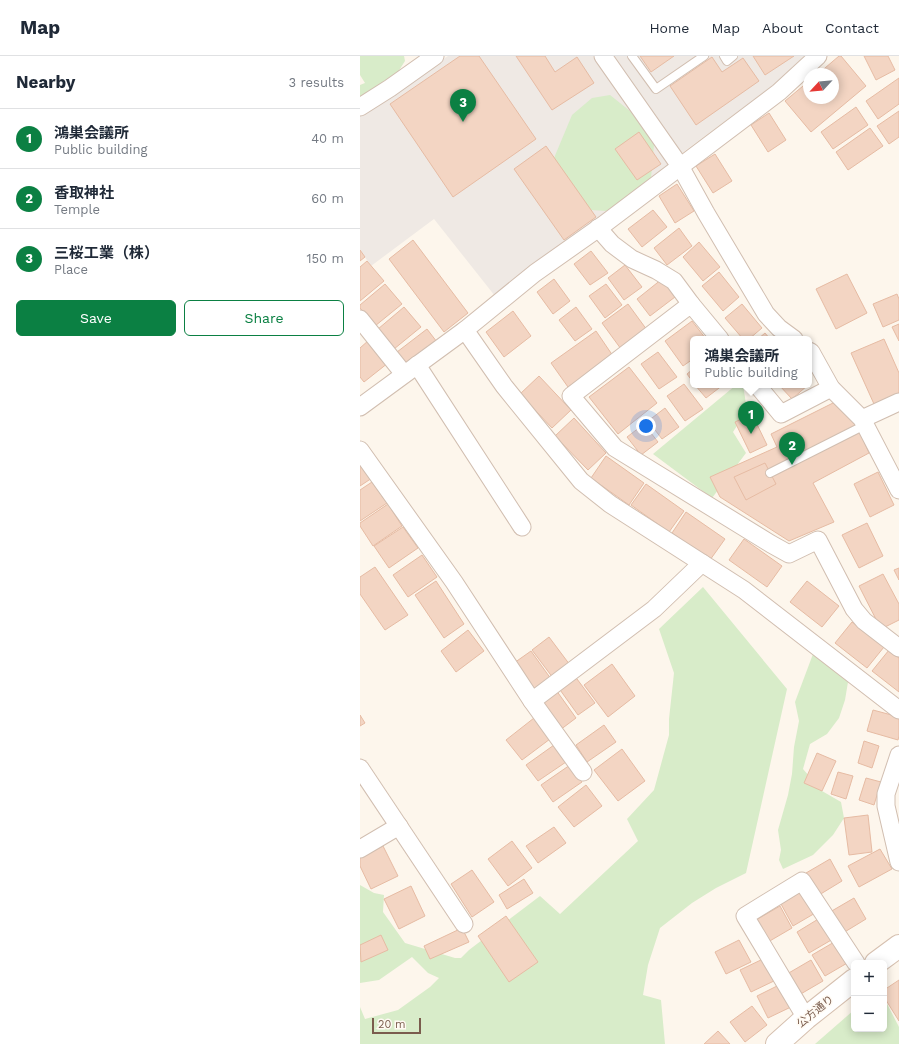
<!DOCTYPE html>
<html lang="en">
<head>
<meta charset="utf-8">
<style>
	:root { --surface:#fff; --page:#f2f2f3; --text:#1f2937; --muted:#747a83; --line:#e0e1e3; --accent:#0b8043 }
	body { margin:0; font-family:"Work Sans","Noto Sans JP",sans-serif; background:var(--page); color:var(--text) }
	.controls { position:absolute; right:12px; bottom:12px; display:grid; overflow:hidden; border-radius:6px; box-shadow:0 2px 10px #0003 }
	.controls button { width:36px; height:36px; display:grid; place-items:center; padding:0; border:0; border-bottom:1px solid var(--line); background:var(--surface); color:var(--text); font:20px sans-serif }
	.compass { position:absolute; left:443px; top:12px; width:36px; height:36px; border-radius:50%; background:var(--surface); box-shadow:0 2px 10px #0003; rotate:244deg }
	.scale { position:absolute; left:12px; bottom:10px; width:49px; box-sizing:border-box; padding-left:4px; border:2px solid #7a5c4d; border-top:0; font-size:11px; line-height:14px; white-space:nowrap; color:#7a5c4d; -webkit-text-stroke:3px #fffaf3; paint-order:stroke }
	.you { position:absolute; left:286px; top:370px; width:14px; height:14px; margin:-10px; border:3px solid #fff; border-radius:50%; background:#1a73e8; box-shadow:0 0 0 6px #1a73e833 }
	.badge { display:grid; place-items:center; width:26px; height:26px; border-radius:50%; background:var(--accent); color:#fff; font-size:13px; font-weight:700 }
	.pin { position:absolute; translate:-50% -33px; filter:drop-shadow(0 1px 2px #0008) }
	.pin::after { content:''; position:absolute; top:21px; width:14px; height:12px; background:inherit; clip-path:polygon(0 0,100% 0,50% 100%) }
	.popup { position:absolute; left:330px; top:280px; width:122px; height:52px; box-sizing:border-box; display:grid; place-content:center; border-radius:6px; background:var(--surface); filter:drop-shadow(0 1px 3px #0005); font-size:13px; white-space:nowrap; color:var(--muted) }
	.popup b { font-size:15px; color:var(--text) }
	.popup::after { content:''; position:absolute; left:50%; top:100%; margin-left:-8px; border:8px solid transparent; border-top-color:var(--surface) }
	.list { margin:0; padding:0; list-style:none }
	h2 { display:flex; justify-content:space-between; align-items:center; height:52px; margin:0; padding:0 16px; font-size:17px }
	h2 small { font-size:13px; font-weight:400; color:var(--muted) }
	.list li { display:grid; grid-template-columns:26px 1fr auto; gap:12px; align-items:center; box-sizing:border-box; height:60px; padding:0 16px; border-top:1px solid var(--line) }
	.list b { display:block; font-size:15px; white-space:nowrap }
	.list p { margin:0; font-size:13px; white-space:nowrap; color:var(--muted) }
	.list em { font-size:13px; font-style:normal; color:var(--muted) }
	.actions { display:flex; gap:8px; padding:12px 16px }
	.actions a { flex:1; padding:9px 0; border:1px solid var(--accent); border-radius:6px; text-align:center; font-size:14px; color:var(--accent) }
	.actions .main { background:var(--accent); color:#fff }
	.map { position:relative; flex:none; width:539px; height:988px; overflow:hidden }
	header { display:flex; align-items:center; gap:24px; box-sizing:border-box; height:56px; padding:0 20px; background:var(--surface); border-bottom:1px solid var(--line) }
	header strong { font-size:19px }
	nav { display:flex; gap:22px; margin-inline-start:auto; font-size:14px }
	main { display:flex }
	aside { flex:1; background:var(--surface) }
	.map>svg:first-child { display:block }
</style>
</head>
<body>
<header>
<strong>Map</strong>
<nav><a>Home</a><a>Map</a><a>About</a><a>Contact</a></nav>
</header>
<main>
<aside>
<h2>Nearby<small>3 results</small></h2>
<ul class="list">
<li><span class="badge">1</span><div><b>鴻巣会議所</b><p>Public building</p></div><em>40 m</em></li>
<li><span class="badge">2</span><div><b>香取神社</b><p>Temple</p></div><em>60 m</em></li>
<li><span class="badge">3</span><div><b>三桜工業（株）</b><p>Place</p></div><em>150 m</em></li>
</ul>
<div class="actions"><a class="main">Save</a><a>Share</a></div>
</aside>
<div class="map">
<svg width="539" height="988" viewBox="0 0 539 988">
	<rect width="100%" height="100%" fill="#fdf6ec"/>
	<g fill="#efe9e4">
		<polygon points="88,0 233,0 310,108 135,240 74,163 11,210 0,194 0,59"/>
		<polygon points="252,0 444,0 416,27 322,97"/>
	</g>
	<g fill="#d8ecc9">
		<polygon points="0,0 44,0 45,5 18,47 0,59 0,29 5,27 0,19"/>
		<polygon points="250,39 270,55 279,66 294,89 291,122 268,142 246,155 215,153 189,114 212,59 232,42"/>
		<polygon points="376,329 383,329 387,354 373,376 386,397 352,442 293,398"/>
		<polygon points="343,531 427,633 386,817 356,832 332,847 300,872 288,909 283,939 301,944 305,988 0,988 0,951 5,963 38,954 70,931 79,922 68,917 52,901 19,924 0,927 0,829 14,837 24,839 23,856 45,887 95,902 101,902 109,894 180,840 200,858 278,785 267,763 294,734 309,679 309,663 314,617 299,573"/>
		<polygon points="453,598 472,610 488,626 485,644 479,662 467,678 450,688 443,713 462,735 481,746 484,762 473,779 453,799 423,813 419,804 421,794 418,774 428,739 432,718 434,691 439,665 435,646"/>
		<polygon points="524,942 539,971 539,988 455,988 494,954 494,973 524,973"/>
	</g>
	<g fill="#f3d5c3" stroke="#e6bba3">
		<polygon points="100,0 119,0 176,83 93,141 30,48"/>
		<polygon points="156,0 185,0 195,16 217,1 234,27 192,54"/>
		<polygon points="280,0 314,0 291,16"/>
		<polygon points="393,0 434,0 405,19"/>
		<polygon points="479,0 481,0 506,30 451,76 425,45 449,25 449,42 473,42 473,18 458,18"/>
		<polygon points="504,0 528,0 535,14 516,24"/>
		<polygon points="352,1 362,16 383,2 399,25 336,69 310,30"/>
		<polygon points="539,22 539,48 518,63 506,45"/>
		<polygon points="496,51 508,69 473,93 461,76"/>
		<polygon points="539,55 539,81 529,88 517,70"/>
		<polygon points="409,57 426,84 408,96 391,69"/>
		<polygon points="510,72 523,90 488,114 476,96"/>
		<polygon points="279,76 301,108 277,124 255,93"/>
		<polygon points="186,90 236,161 204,184 154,113"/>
		<polygon points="355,98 372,125 353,137 336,110"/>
		<polygon points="317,128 334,155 315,167 299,140"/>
		<polygon points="293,154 307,171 282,191 268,173"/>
		<polygon points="319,172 332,190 307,209 294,192"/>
		<polygon points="53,184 108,257 84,276 29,203"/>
		<polygon points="339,186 360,211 343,225 323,201"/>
		<polygon points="0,194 5,201 0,205"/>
		<polygon points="231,195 248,217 230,229 214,208"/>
		<polygon points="7,205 24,225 0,245 0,211"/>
		<polygon points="265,209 282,231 264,244 248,222"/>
		<polygon points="359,216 379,241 363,255 342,230"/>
		<polygon points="487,218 507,257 476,273 456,233"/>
		<polygon points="194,223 210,245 193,258 177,236"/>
		<polygon points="302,223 315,241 290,260 277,243"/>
		<polygon points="25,228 42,248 15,270 0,252 0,249"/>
		<polygon points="246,228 262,249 245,262 229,240"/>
		<polygon points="537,238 539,243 539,264 523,271 513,248"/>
		<polygon points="268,248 287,274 261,293 242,267"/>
		<polygon points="382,248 402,272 389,283 383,283 365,262"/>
		<polygon points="44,251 61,271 34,293 18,273"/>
		<polygon points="216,251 232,273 215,285 199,264"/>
		<polygon points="153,255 171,280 144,301 126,276"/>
		<polygon points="332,265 346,283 333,283 333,303 323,310 305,285"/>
		<polygon points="539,268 539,285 532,271"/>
		<polygon points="67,273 77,286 47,309 37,296"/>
		<polygon points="236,275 253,300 208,331 191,307"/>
		<polygon points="405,277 410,283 398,283"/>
		<polygon points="524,283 539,317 539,337 514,348 491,297"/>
		<polygon points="9,284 28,307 4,326 0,321 0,292"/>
		<polygon points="298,296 317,321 299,333 281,308"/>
		<polygon points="269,311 297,347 258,378 229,341"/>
		<polygon points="333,313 333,326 327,318"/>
		<polygon points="179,320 211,354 192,372 160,338"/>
		<polygon points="324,328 343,353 325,365 307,340"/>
		<polygon points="335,329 363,329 346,342"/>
		<polygon points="419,329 448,329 432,343"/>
		<polygon points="473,347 497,369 509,397 453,427 474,466 429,485 360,441 350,421 417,391 411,378"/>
		<polygon points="305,352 319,371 302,383 288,365"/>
		<polygon points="392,358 407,389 390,397 375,366"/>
		<polygon points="214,362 246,397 228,414 195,380"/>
		<polygon points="284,368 298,386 281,399 267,381"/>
		<polygon points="246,400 284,427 269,449 231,422"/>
		<polygon points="0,405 12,422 0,430"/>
		<polygon points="405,407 416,428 386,444 374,421"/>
		<polygon points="518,416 534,449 510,461 494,428"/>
		<polygon points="12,426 27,447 0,465 0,434"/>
		<polygon points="286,428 324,455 309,476 271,449"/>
		<polygon points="28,448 42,470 13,490 0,470 0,467"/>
		<polygon points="326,456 365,483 350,504 312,477"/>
		<polygon points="507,467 523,500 499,512 482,479"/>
		<polygon points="43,471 58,492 29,512 14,490"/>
		<polygon points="384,483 422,510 407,531 369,504"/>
		<polygon points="62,499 77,521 48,541 33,519"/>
		<polygon points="15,511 48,559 25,574 0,538 0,521"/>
		<polygon points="539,512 539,524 534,514"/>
		<polygon points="523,518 539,548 539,564 521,573 499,530"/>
		<polygon points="76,525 104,568 84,582 55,539"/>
		<polygon points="447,525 479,550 462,571 430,546"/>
		<polygon points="492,566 524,591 507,612 475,587"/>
		<polygon points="108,574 124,595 96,616 81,595"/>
		<polygon points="189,581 210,609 193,622 172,594"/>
		<polygon points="529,594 539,602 539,636 512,615"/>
		<polygon points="171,595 191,623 175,635 154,607"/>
		<polygon points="252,608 275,640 248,661 224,629"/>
		<polygon points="214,619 235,647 218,659 198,631"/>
		<polygon points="196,634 216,662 200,674 179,646"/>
		<polygon points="513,654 539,661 539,680 538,684 507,675"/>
		<polygon points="0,659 5,667 0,670"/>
		<polygon points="174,662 190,683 162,704 146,684"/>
		<polygon points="244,669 256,686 227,706 216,689"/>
		<polygon points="504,685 519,690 512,712 498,707"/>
		<polygon points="194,689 206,706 178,725 166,709"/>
		<polygon points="262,693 285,725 258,745 234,714"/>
		<polygon points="457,697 476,705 462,735 444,727"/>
		<polygon points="210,709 222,726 193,746 181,729"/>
		<polygon points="478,716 493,720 486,743 471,738"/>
		<polygon points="506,722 521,726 514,749 499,744"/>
		<polygon points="226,729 242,750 214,771 198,751"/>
		<polygon points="508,759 512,796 489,799 484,762"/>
		<polygon points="194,771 206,787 178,807 166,790"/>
		<polygon points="152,785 172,812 148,830 128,803"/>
		<polygon points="23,790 38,820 11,833 0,810 0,802"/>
		<polygon points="520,793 532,813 499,831 488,810"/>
		<polygon points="470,803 482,825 459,839 446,817"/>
		<polygon points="112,814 134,846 112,861 91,828"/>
		<polygon points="164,823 173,837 147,853 139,839"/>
		<polygon points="51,830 65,860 39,873 24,843"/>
		<polygon points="444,834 457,856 433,870 421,848"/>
		<polygon points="494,842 506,863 483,877 470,856"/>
		<polygon points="420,850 432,872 408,886 396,864"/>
		<polygon points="146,860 178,906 149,926 118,880"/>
		<polygon points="460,862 473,883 449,897 437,876"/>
		<polygon points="102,872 109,886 70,903 64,890"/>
		<polygon points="21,879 28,894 1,906 0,889"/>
		<polygon points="379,884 391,906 366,918 355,896"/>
		<polygon points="476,885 489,906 465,920 452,899"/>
		<polygon points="405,902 416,924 391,936 380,914"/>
		<polygon points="451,904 463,925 439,939 427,918"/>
		<polygon points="539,924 539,965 524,941 524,934"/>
		<polygon points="421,928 433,950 408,962 397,940"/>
		<polygon points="392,950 407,969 385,986 370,966"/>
		<polygon points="358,975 370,988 344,988"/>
	</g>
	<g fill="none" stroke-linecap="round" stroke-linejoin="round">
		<defs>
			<g id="lane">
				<polyline points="272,0 296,33 344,0"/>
				<polyline points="364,0 367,5 373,0"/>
				<polyline points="410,417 505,369"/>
			</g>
			<g id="street">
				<polyline points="243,0 320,110 346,157 406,258 419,272 434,283"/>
				<polyline points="0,51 30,32 75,0"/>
				<polyline points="238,172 252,188 272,203 296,214 314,225 331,248"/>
				<polyline points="0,263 44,318"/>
				<polyline points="105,274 144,330 221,425 250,448 384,534 539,654"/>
				<polyline points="360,283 331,248 211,340 255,392 411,488 429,498 458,484 494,553 504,565 539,592"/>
				<polyline points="449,295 451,296 471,332 502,363 539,434"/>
				<polyline points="57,309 162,471"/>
				<polyline points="397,329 421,358 471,332"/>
				<polyline points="0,351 105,274 175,217 243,169 419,36 458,0"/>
				<polyline points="502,363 539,346"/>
				<polyline points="0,394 94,526 172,645 294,553 342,507"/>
				<polyline points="172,645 223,716"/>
				<polyline points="539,699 526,738 526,750 539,806"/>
				<polyline points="0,712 104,868"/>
				<polyline points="0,793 39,770"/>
				<polyline points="446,962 385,860 442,825 496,907"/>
			</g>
			<g id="secondary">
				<polyline points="516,907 539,890"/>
				<polyline points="417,988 446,962 494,924"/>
			</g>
		</defs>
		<use href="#lane" stroke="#d1beb0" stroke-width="10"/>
		<use href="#street" stroke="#d1beb0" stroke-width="19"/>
		<use href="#secondary" stroke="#d6c0b0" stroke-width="24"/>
		<use href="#lane" stroke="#fff" stroke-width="8"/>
		<use href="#street" stroke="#fff" stroke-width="17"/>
		<use href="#secondary" stroke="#fff" stroke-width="22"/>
	</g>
	<g text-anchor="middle" stroke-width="3" stroke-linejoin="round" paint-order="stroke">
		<g font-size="11" fill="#7a5c4d" stroke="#fffaf3">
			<text transform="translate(455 955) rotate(-39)" y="4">公方通り</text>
		</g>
	</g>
</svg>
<div class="controls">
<button>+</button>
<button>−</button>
</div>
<svg class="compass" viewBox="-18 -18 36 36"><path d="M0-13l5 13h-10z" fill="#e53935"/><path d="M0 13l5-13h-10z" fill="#747a83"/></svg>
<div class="scale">20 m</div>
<div class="you"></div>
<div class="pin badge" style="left:391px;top:378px">1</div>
<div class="popup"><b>鴻巣会議所</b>Public building</div>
<div class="pin badge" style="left:432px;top:409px">2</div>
<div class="pin badge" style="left:103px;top:66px">3</div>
</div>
</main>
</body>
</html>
